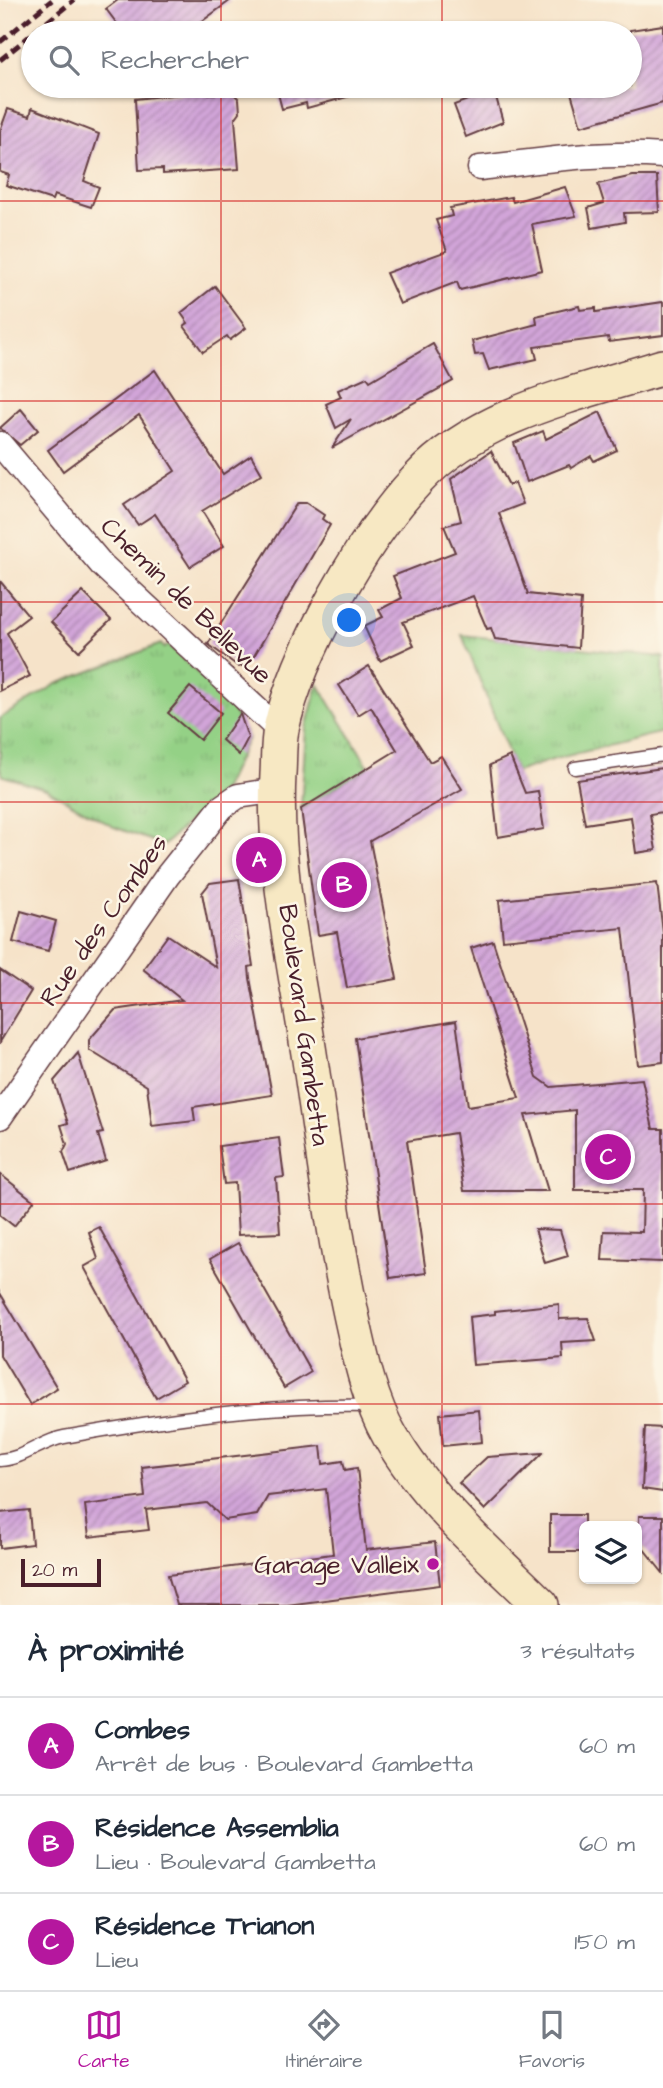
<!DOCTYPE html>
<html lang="fr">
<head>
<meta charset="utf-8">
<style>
	:root { --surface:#fff; --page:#f2f2f3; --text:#1f2937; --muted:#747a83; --line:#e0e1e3; --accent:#b5179e }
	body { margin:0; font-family:"Architects Daughter",sans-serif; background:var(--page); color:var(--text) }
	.controls { position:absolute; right:21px; bottom:21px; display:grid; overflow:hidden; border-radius:10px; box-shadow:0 2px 5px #0004 }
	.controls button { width:63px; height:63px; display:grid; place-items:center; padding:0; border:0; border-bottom:2px solid var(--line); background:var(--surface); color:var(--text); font:35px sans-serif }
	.scale { position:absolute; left:21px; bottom:18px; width:80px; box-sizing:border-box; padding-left:7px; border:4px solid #4a1f2b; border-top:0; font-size:19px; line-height:24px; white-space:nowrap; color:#4a1f2b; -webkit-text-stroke:5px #fcf5e5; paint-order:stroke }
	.you { position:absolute; left:350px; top:621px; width:24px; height:24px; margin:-18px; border:5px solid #fff; border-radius:50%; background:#1a73e8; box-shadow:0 0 0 10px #1a73e833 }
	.badge { display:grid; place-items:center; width:46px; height:46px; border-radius:50%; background:var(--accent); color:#fff; font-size:23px; font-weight:700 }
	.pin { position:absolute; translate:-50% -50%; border:4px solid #fff; box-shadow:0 2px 7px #0006 }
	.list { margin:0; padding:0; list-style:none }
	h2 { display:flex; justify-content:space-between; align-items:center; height:91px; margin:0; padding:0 28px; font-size:30px }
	h2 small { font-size:23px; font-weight:400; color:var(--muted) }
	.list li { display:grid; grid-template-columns:46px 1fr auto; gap:21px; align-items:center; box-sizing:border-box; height:98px; padding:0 28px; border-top:2px solid var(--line) }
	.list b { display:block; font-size:26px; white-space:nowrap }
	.list p { margin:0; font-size:23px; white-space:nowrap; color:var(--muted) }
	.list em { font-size:23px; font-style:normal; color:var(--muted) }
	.icon { flex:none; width:38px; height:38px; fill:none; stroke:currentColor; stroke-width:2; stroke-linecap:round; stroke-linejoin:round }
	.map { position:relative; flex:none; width:663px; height:1605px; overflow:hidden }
	.search { position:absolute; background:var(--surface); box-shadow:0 2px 5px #0004; left:21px; right:21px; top:21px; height:77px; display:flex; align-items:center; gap:18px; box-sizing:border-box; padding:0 24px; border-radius:38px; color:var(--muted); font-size:26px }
	.sheet { height:385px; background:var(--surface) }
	nav { display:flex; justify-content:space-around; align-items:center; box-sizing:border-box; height:98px; border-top:2px solid var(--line); background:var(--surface); font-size:19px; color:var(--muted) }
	nav a { display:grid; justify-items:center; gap:4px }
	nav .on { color:var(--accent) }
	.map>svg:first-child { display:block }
</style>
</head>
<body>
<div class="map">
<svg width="663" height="1605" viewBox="0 0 663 1605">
	<defs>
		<pattern id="grass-tufts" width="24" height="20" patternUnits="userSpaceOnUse" patternTransform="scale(1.75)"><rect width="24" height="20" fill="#94d186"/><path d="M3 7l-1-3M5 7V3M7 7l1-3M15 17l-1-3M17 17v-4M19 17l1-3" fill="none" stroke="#81b374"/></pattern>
		<pattern id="building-hatch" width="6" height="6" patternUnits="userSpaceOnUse" patternTransform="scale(1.75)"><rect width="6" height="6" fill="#d2a5d9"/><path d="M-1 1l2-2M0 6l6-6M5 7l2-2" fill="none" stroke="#ac86b0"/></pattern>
	</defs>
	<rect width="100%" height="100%" fill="#fcf5e5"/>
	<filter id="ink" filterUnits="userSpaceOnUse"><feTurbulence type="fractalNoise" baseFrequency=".0143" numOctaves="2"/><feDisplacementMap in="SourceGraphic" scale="14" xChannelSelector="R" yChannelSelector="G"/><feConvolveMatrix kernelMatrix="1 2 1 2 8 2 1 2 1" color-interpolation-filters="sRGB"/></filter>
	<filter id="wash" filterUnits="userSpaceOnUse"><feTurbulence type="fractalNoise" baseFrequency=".00686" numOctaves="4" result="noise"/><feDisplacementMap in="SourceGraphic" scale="28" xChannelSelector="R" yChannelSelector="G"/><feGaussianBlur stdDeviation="1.57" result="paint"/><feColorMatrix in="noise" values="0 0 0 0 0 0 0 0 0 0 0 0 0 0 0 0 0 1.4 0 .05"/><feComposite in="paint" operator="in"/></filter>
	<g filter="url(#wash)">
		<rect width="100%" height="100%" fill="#f6e3c9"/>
		<g fill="url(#grass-tufts)" stroke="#6f7858" stroke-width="2">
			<polygon points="462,635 663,657 663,732 555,759 516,772"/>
			<path d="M 161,644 L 164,648 L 169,645 C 198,676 232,698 248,738 L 224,789 L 164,845 L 114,827 L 46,789 L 3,776 L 0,768 L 0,718 L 57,684 Z"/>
			<polygon points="318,684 369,767 301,809 306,728"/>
		</g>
		<g id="blocks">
			<g fill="url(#building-hatch)">
				<polygon points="118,0 231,0 186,33 124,33 106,9"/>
				<polygon points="663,25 663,103 581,126 569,86 630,86 630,30"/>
				<polygon points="276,86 364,86 365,92 307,108 306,103 282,109"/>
				<polygon points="494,90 503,122 466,137 454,105"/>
				<polygon points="208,91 209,94 233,93 239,99 240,112 235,119 239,169 163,174 163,169 139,170 135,99"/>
				<polygon points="32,108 99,134 84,181 99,187 91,207 54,195 52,200 6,185 9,175 0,172 0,131 8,109 30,116"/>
				<polygon points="633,176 657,176 659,212 624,213 625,222 592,228 588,208 604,203 598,184"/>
				<polygon points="565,187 576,216 532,224 542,270 460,290 457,282 400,304 386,273 447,251 436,220 452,216 450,208 511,197 513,202"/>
				<polygon points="215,286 246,328 230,340 227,336 203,352 184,326 188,323 181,313"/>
				<polygon points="663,302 663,335 609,342 608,337 534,347 537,359 489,370 483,354 475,355 472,341 537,324 536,316 579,306 580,310 596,308 596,312"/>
				<polygon points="433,344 453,381 332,448 351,419 336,428 326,404 341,397 338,390 367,377 370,381"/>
				<polygon points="155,370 223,474 251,455 262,474 202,511 224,546 190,567 155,514 138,525 124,505 175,471 139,415 63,471 48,450"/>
				<polygon points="21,409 38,430 20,445 0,428"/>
				<polygon points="600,412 617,450 594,461 591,456 571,468 569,465 527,482 514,443 543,431 546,439"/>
				<polygon points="491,451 509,485 515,483 523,504 499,513 528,594 581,600 578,648 495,639 491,628 487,629 473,596 403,622 414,645 380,661 364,626 383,617 379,610 402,598 393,576 455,552 444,526 461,521 451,479"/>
				<polygon points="297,503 306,503 324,515 322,519 330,525 250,663 239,667 208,644"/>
				<polygon points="0,581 29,616 7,633 30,676 0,691"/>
				<polygon points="83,592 111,620 79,651 51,622"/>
				<polygon points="369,666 430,762 441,756 462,789 370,841 397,979 347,988 337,932 318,935 301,809 397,750 371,707 358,715 339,685"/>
				<polygon points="190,687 221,713 200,740 168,713"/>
				<polygon points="240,714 248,738 239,755 222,740"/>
				<polygon points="510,756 525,793 538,791 544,829 498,837 490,765"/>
				<polygon points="663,768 663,812 650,814 656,850 636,853 631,817 585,824 577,780"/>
				<polygon points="239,879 253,966 249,967 250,978 272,1095 193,1107 195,1121 152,1126 147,1086 89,1050 89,1040 115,1010 182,1000 143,969 168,935 216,967 202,893 210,883"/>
				<polygon points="657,883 663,933 663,1062 638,1065 623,928 503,940 499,900"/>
				<polygon points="21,911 56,921 48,951 13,942"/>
				<polygon points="493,941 537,1077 551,1087 642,1079 653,1129 663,1129 663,1262 602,1260 604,1231 642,1232 643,1190 575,1190 575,1110 525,1115 548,1191 464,1191 455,1133 407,1141 426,1273 390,1278 355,1038 456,1021 468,1106 519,1098 471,948"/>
				<polygon points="0,970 31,991 0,1042"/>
				<polygon points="78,1053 103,1133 98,1134 106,1161 70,1173 63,1152 67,1144 61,1125 68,1123 54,1081"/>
				<polygon points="279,1138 284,1177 276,1178 280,1233 238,1235 235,1183 224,1184 219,1146"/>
				<polygon points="0,1174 34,1201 14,1226 0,1215"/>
				<polygon points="99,1227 185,1381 156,1398 84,1267 98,1259 89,1232"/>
				<polygon points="535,1229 560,1230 568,1256 545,1263"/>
				<polygon points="238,1243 311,1372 284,1388 210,1259"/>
				<polygon points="0,1293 57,1388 30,1405 0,1355"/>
				<polygon points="559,1304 559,1319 588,1318 596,1341 562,1343 563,1358 473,1365 469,1317 495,1314 495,1311"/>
				<polygon points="479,1410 482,1442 443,1446 440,1414"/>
				<polygon points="645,1427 663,1428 663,1492 642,1489"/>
				<polygon points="321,1446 323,1464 343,1461 345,1470 357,1468 366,1550 435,1542 440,1585 287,1605 177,1605 168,1575 333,1554 326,1489 268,1496 257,1515 225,1520 207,1503 146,1510 149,1530 89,1537 85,1505 145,1497 142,1467"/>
				<polygon points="543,1453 485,1510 459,1483 487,1457"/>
				<polygon points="29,1510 32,1544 0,1548 0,1513"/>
				<rect x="550" y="1515" width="34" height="37"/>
				<polygon points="639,1516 663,1516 663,1573 639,1543"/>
			</g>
		</g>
	</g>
	<g filter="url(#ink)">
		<use href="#blocks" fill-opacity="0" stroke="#643c43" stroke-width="2"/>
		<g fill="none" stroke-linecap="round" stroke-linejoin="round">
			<defs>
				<g id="lane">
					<polyline points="575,768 663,755"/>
					<path d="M 0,1460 C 24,1459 41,1441 64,1437 C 165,1419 271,1403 374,1406"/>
				</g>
				<g id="street">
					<path d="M 480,168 C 540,161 602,151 663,156"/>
					<polyline points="0,444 102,565 280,731"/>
					<polyline points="0,1117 168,875 222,807 238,796 277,790"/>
				</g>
				<path id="secondary" d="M 541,1605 C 489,1554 427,1500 390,1436 C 369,1400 360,1355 351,1314 C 333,1230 323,1145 310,1060 C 296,966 273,869 278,774 C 279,760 278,744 281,729 C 298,652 364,536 418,479 C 479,413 580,393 663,367"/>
			</defs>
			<use href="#lane" stroke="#643c43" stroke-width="15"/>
			<use href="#street" stroke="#643c43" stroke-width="27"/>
			<use href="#secondary" stroke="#643c43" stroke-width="38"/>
			<use href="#lane" stroke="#fff" stroke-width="12"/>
			<use href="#street" stroke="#fff" stroke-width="24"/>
			<use href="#secondary" stroke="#f7e8c3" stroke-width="35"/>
			<g stroke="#4a1f2b" stroke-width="5" stroke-dasharray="10 5" stroke-linecap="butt">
				<polyline points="0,42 52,0"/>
				<polyline points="0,60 74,0"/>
			</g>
		</g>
	</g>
	<path fill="none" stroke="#d62828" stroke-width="2" stroke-opacity="0.55" d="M 221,0 L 221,33M 442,0 L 442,33M 221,86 L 221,1605M 442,86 L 442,1605M 0,201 L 663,201M 0,401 L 663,401M 0,602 L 663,602M 0,802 L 663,802M 0,1003 L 663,1003M 0,1204 L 663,1204M 0,1404 L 663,1404"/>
	<circle fill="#b5179e" stroke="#fcf5e5" stroke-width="2.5" cx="433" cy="1564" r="7"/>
	<g text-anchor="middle" stroke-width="5" stroke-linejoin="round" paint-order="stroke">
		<g font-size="26" fill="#4a1f2b" stroke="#fcf5e5">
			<text transform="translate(187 600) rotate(44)" y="9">Chemin de Bellevue</text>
			<text transform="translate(103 920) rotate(-55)" y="9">Rue des Combes</text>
			<text transform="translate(305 1025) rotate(82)" y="9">Boulevard Gambetta</text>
		</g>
		<g font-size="26" fill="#4a1f2b" stroke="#fcf5e5" text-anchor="end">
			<text x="419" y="1573">Garage Valleix</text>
		</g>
	</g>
</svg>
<div class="controls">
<button><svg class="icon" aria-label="layers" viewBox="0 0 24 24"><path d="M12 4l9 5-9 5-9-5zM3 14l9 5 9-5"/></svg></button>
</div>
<div class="scale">20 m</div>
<div class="you"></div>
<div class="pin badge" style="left:259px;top:860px">A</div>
<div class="pin badge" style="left:344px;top:885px">B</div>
<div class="pin badge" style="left:608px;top:1157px">C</div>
<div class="search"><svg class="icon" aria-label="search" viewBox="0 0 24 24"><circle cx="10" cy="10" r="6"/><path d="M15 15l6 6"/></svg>Rechercher</div>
</div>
<section class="sheet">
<h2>À proximité<small>3 résultats</small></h2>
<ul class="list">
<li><span class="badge">A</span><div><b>Combes</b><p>Arrêt de bus · Boulevard Gambetta</p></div><em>60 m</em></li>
<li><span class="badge">B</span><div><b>Résidence Assemblia</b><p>Lieu · Boulevard Gambetta</p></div><em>60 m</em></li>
<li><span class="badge">C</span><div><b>Résidence Trianon</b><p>Lieu</p></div><em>150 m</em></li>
</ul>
</section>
<nav>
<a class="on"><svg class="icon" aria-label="map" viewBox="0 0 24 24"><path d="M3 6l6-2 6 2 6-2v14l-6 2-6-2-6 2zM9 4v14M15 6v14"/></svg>Carte</a>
<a><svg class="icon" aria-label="directions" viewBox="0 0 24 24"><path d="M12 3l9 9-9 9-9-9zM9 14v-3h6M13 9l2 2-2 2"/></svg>Itinéraire</a>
<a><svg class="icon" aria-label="saved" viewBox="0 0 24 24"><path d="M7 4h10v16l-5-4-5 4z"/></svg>Favoris</a>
</nav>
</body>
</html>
